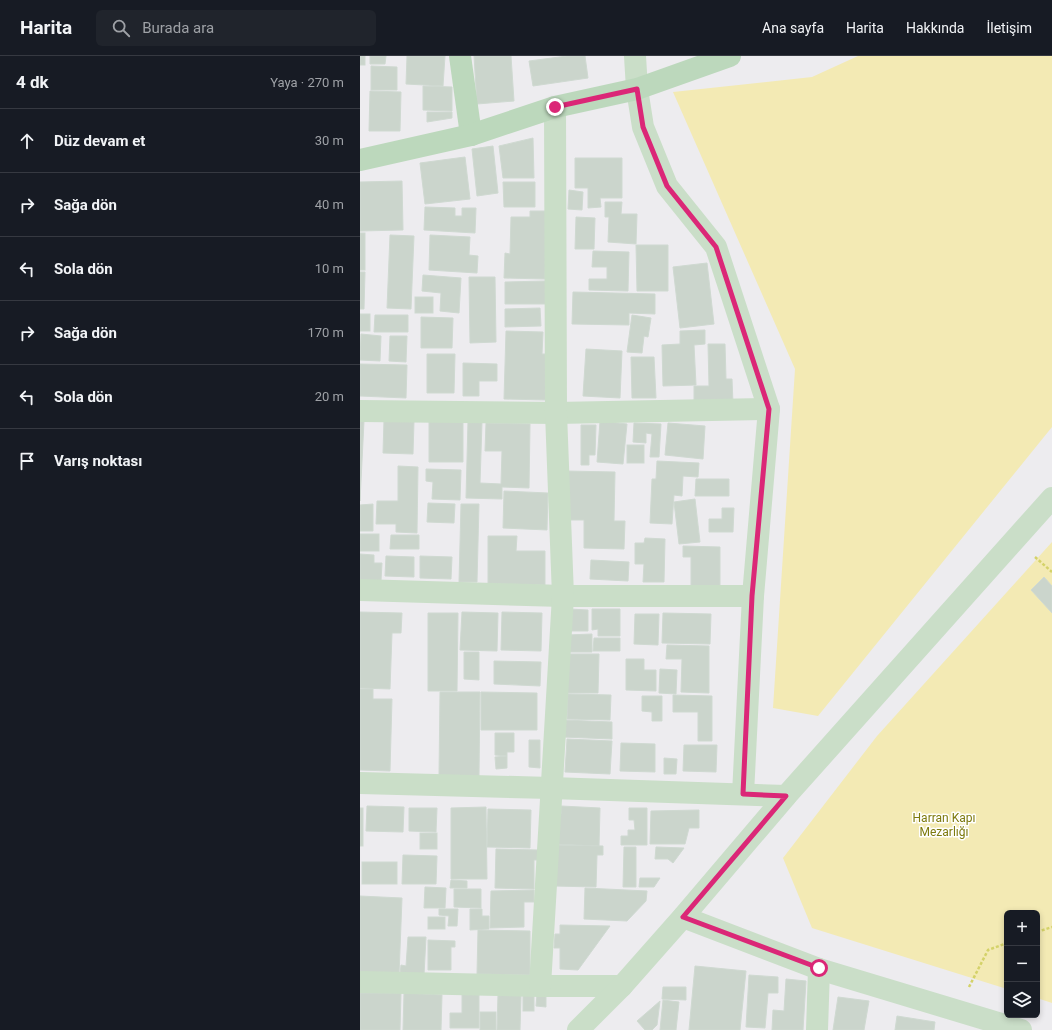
<!DOCTYPE html>
<html lang="tr">
<head>
<meta charset="utf-8">
<style>
	:root { --surface:#171b24; --page:#20242c; --text:#f1f3f6; --muted:#9ea1a6; --line:#363941 }
	body { margin:0; font-family:Roboto,sans-serif; background:var(--page); color:var(--text) }
	.controls { position:absolute; right:12px; bottom:12px; display:grid; overflow:hidden; border-radius:6px; box-shadow:0 2px 6px #0003 }
	.controls button { width:36px; height:36px; display:grid; place-items:center; padding:0; border:0; border-bottom:1px solid var(--line); background:var(--surface); color:var(--text); font:20px sans-serif }
	.stop { position:absolute; width:12px; height:12px; margin:-9px; border:3px solid #db2777; border-radius:50%; background:#fff }
	.stop.end { background:#db2777; border-color:#fff; box-shadow:0 1px 4px #0008 }
	.list { margin:0; padding:0; list-style:none }
	h2 { display:flex; justify-content:space-between; align-items:center; height:52px; margin:0; padding:0 16px; font-size:17px }
	h2 small { font-size:13px; font-weight:400; color:var(--muted) }
	.list li { display:grid; grid-template-columns:26px 1fr auto; gap:12px; align-items:center; box-sizing:border-box; height:64px; padding:0 16px; border-top:1px solid var(--line) }
	.list b { display:block; font-size:15px; white-space:nowrap }
	.list em { font-size:13px; font-style:normal; color:var(--muted) }
	.icon { flex:none; width:22px; height:22px; fill:none; stroke:currentColor; stroke-width:2; stroke-linecap:round; stroke-linejoin:round }
	.map { position:relative; flex:none; width:692px; height:974px; overflow:hidden }
	header { display:flex; align-items:center; gap:24px; box-sizing:border-box; height:56px; padding:0 20px; background:var(--surface); border-bottom:1px solid var(--line) }
	header strong { font-size:19px }
	nav { display:flex; gap:22px; margin-inline-start:auto; font-size:14px }
	.search { width:280px; height:36px; background:var(--page); display:flex; align-items:center; gap:10px; box-sizing:border-box; padding:0 14px; border-radius:6px; color:var(--muted); font-size:15px }
	main { display:flex }
	aside { flex:1; background:var(--surface) }
	.map>svg:first-child { display:block }
</style>
</head>
<body>
<header>
<strong>Harita</strong>
<div class="search"><svg class="icon" aria-label="search" viewBox="0 0 24 24"><circle cx="10" cy="10" r="6"/><path d="M15 15l6 6"/></svg>Burada ara</div>
<nav><a>Ana sayfa</a><a>Harita</a><a>Hakkında</a><a>İletişim</a></nav>
</header>
<main>
<aside>
<h2>4 dk<small>Yaya · 270 m</small></h2>
<ul class="list">
<li><svg class="icon" aria-label="ahead" viewBox="0 0 24 24"><path d="M12 20V5M6 11l6-6 6 6"/></svg><div><b>Düz devam et</b></div><em>30 m</em></li>
<li><svg class="icon" aria-label="right" viewBox="0 0 24 24"><path d="M7 20v-9h11M14 6l5 5-5 5"/></svg><div><b>Sağa dön</b></div><em>40 m</em></li>
<li><svg class="icon" aria-label="left" viewBox="0 0 24 24"><path d="M17 20v-9H6M10 6l-5 5 5 5"/></svg><div><b>Sola dön</b></div><em>10 m</em></li>
<li><svg class="icon" aria-label="right" viewBox="0 0 24 24"><path d="M7 20v-9h11M14 6l5 5-5 5"/></svg><div><b>Sağa dön</b></div><em>170 m</em></li>
<li><svg class="icon" aria-label="left" viewBox="0 0 24 24"><path d="M17 20v-9H6M10 6l-5 5 5 5"/></svg><div><b>Sola dön</b></div><em>20 m</em></li>
<li><svg class="icon" aria-label="arrive" viewBox="0 0 24 24"><path d="M6 21V4h12l-3 4 3 4H6"/></svg><div><b>Varış noktası</b></div></li>
</ul>
</aside>
<div class="map">
<svg width="692" height="974" viewBox="0 0 692 974">
	<rect width="100%" height="100%" fill="#edecef"/>
	<g fill="#f3eab4">
		<polygon points="498,0 692,0 692,371 458,660 413,652 435,313 313,36 452,21"/>
		<polygon points="692,486 692,947 677,942 677,857 647,857 647,933 452,872 423,802 517,680"/>
	</g>
	<g fill="#cbd5cc" stroke="#cfd9d1">
		<rect x="0" y="0" width="5" height="9"/>
		<polygon points="10,0 26,0 25,8 10,8"/>
		<polygon points="47,0 85,0 83,30 46,28"/>
		<polygon points="114,0 151,0 154,45 117,48"/>
		<polygon points="207,0 225,0 228,22 173,30 169,5"/>
		<polygon points="11,10 37,11 37,34 11,34"/>
		<polygon points="63,30 92,31 92,55 63,54"/>
		<polygon points="10,35 41,36 40,75 9,75"/>
		<polygon points="67,56 92,56 92,62 67,66"/>
		<polygon points="173,82 174,122 143,122 139,90"/>
		<polygon points="133,90 138,137 117,140 112,93"/>
		<polygon points="105,101 110,143 65,148 60,107"/>
		<polygon points="215,102 262,102 262,142 240,142 241,151 228,152 228,132 215,132"/>
		<polygon points="42,125 43,174 0,175 0,126"/>
		<polygon points="143,126 175,126 175,151 144,151"/>
		<polygon points="209,134 223,136 222,154 208,153"/>
		<polygon points="245,146 262,146 261,158 277,158 276,188 248,186 249,161 245,161"/>
		<polygon points="65,151 95,152 95,160 102,160 102,152 116,152 115,177 64,174"/>
		<polygon points="170,155 187,155 185,223 144,222 145,197 150,198 151,161 170,161"/>
		<polygon points="216,161 235,162 234,193 215,193"/>
		<rect x="0" y="177" width="5" height="37"/>
		<polygon points="30,179 54,180 51,253 27,252"/>
		<polygon points="70,179 110,181 109,199 118,200 117,217 69,214"/>
		<polygon points="276,189 308,189 308,235 277,235"/>
		<polygon points="233,195 269,196 268,235 229,234 229,223 247,223 247,211 232,211"/>
		<polygon points="347,207 354,268 320,272 313,211"/>
		<polygon points="0,216 5,216 4,253 0,253"/>
		<polygon points="63,219 101,222 99,257 80,255 81,237 62,235"/>
		<polygon points="109,221 135,221 136,286 110,287"/>
		<polygon points="186,225 187,248 145,248 145,226"/>
		<polygon points="213,236 295,238 295,258 269,257 269,269 212,268"/>
		<rect x="55" y="241" width="18" height="16"/>
		<polygon points="180,252 181,270 145,271 145,253"/>
		<rect x="0" y="258" width="10" height="17"/>
		<polygon points="15,259 48,259 48,276 14,276"/>
		<polygon points="272,259 291,262 288,281 284,280 282,297 267,296"/>
		<polygon points="61,261 93,262 92,292 61,292"/>
		<polygon points="345,274 345,288 334,289 336,329 303,330 302,289 320,288 320,275"/>
		<polygon points="146,275 183,276 182,298 188,298 187,344 144,343"/>
		<polygon points="1,278 21,280 20,305 0,304"/>
		<polygon points="30,280 47,280 46,306 29,305"/>
		<polygon points="348,288 365,288 366,323 372,323 373,348 334,349 334,330 349,330"/>
		<polygon points="226,293 262,295 260,342 223,340"/>
		<polygon points="67,298 95,298 94,337 67,337"/>
		<polygon points="271,301 294,301 296,342 272,342"/>
		<polygon points="103,307 137,308 137,325 119,325 119,340 103,340"/>
		<polygon points="0,308 47,309 46,342 0,340"/>
		<polygon points="24,364 54,365 53,398 23,397"/>
		<polygon points="0,365 4,365 0,445"/>
		<polygon points="69,365 103,366 103,406 69,406"/>
		<polygon points="108,365 122,366 120,427 141,428 142,395 125,395 126,367 170,368 169,432 142,431 142,443 106,442"/>
		<polygon points="240,365 267,368 263,408 237,406"/>
		<polygon points="274,367 301,368 299,401 290,401 292,378 286,377 286,387 273,386"/>
		<polygon points="308,367 345,370 343,403 305,399"/>
		<polygon points="221,369 236,369 235,399 229,399 229,409 221,409"/>
		<rect x="267" y="389" width="17" height="18"/>
		<polygon points="297,405 339,407 338,421 323,420 322,440 314,439 312,468 290,467 292,423 296,423"/>
		<polygon points="38,410 58,411 57,477 36,476 36,468 16,468 17,445 38,445"/>
		<polygon points="66,413 101,414 100,444 72,443 73,426 66,425"/>
		<polygon points="206,415 255,416 254,465 265,465 264,493 224,492 224,464 206,464"/>
		<polygon points="336,423 369,423 369,440 335,440"/>
		<polygon points="144,435 188,437 187,474 143,472"/>
		<polygon points="335,443 340,486 319,488 314,446"/>
		<polygon points="68,447 95,448 94,467 67,466"/>
		<polygon points="13,448 13,475 0,475 0,449"/>
		<polygon points="101,448 119,448 117,526 99,526"/>
		<polygon points="362,452 374,452 373,476 349,476 349,463 362,463"/>
		<rect x="0" y="478" width="19" height="17"/>
		<polygon points="31,479 59,479 59,493 30,493"/>
		<polygon points="128,480 157,480 156,495 185,495 185,529 128,528"/>
		<polygon points="285,482 305,483 304,526 283,526 284,508 275,508 275,487 284,487"/>
		<polygon points="323,490 360,491 360,533 331,533 331,501 323,501"/>
		<polygon points="0,498 14,499 14,507 22,507 21,525 0,524"/>
		<polygon points="26,500 54,501 54,521 25,520"/>
		<polygon points="60,500 92,501 91,523 60,522"/>
		<polygon points="231,504 269,506 268,525 230,523"/>
		<polygon points="684,521 692,530 692,557 671,534"/>
		<polygon points="209,553 228,554 228,575 208,575"/>
		<polygon points="232,553 260,553 260,580 238,580 238,573 232,574"/>
		<polygon points="0,556 42,557 41,577 32,577 30,633 0,632"/>
		<polygon points="102,556 138,557 137,595 100,594"/>
		<polygon points="142,556 182,557 181,595 141,594"/>
		<polygon points="68,557 98,557 97,635 68,635"/>
		<polygon points="303,557 351,558 350,588 302,587"/>
		<polygon points="275,558 299,558 298,589 274,588"/>
		<polygon points="232,578 232,596 207,596 207,579"/>
		<polygon points="234,582 260,582 260,595 233,595"/>
		<polygon points="307,589 349,590 349,637 321,636 322,603 306,603"/>
		<polygon points="104,596 119,596 119,624 104,623"/>
		<polygon points="201,598 239,598 238,637 201,637"/>
		<polygon points="266,603 284,603 284,614 296,614 296,635 266,634"/>
		<polygon points="134,605 181,606 180,630 134,628"/>
		<polygon points="300,613 317,614 316,638 299,637"/>
		<polygon points="0,633 13,633 13,643 32,643 30,715 0,714"/>
		<polygon points="80,636 120,636 119,720 79,720"/>
		<polygon points="121,636 177,637 177,674 121,674"/>
		<polygon points="208,638 251,639 250,664 207,663"/>
		<polygon points="313,639 352,640 352,685 338,685 338,656 313,656"/>
		<polygon points="282,640 302,640 302,665 292,665 292,656 282,655"/>
		<polygon points="204,664 252,666 252,683 203,681"/>
		<polygon points="135,677 154,677 154,696 147,696 147,700 135,699"/>
		<polygon points="207,683 252,685 250,718 205,716"/>
		<polygon points="169,684 180,684 180,712 169,711"/>
		<polygon points="261,687 295,688 295,716 260,715"/>
		<polygon points="324,689 357,689 356,716 323,715"/>
		<polygon points="147,700 147,712 136,713 135,701"/>
		<polygon points="304,702 317,703 316,718 304,718"/>
		<polygon points="7,750 44,751 43,776 6,775"/>
		<polygon points="201,750 240,752 239,790 193,788 194,757 201,758"/>
		<polygon points="126,751 127,823 91,823 91,752"/>
		<rect x="0" y="752" width="3" height="38"/>
		<polygon points="49,752 77,752 76,776 49,775"/>
		<polygon points="269,752 287,752 287,789 261,789 261,780 268,780 268,774 275,774 274,764 269,764"/>
		<polygon points="128,753 171,754 170,792 127,791"/>
		<polygon points="339,754 339,772 329,772 325,788 290,788 291,755"/>
		<rect x="60" y="777" width="17" height="16"/>
		<polygon points="195,789 243,790 243,799 237,799 236,831 194,830"/>
		<polygon points="264,791 276,791 276,831 263,831"/>
		<polygon points="296,791 324,792 313,807 308,803 295,803"/>
		<polygon points="136,793 179,794 178,804 174,804 174,833 135,832"/>
		<polygon points="43,799 77,800 76,828 42,828"/>
		<rect x="2" y="806" width="35" height="22"/>
		<polygon points="280,822 300,822 294,831 279,831"/>
		<polygon points="91,824 107,825 107,832 90,832"/>
		<polygon points="65,831 86,832 85,852 64,852"/>
		<polygon points="225,832 287,835 286,845 267,865 224,863"/>
		<polygon points="94,833 121,833 121,852 94,851"/>
		<polygon points="174,834 174,846 164,846 164,871 130,872 131,835"/>
		<polygon points="0,840 42,842 39,919 0,917"/>
		<polygon points="79,853 98,853 97,870 88,870 89,860 79,859"/>
		<polygon points="110,853 122,853 122,860 129,860 129,873 110,874"/>
		<rect x="68" y="861" width="17" height="12"/>
		<polygon points="200,869 250,870 218,914 200,913 200,892 194,892 195,878 200,878"/>
		<polygon points="118,874 170,875 170,919 117,918"/>
		<polygon points="48,881 66,881 64,919 40,918 41,909 46,910"/>
		<polygon points="68,884 95,885 95,891 91,891 91,914 68,914"/>
		<polygon points="335,910 386,915 380,974 329,974"/>
		<polygon points="389,919 418,921 418,937 408,937 405,972 386,971"/>
		<polygon points="426,923 446,925 443,974 412,974 413,954 424,955"/>
		<polygon points="303,931 326,931 326,944 302,943"/>
		<polygon points="0,937 41,937 40,974 0,974"/>
		<polygon points="44,937 82,939 81,974 43,974"/>
		<polygon points="102,938 119,938 119,972 90,972 90,957 102,957"/>
		<polygon points="138,938 161,939 160,974 137,974"/>
		<polygon points="177,938 186,939 186,951 176,950"/>
		<rect x="163" y="939" width="11" height="16"/>
		<polygon points="478,941 509,945 504,974 473,974"/>
		<polygon points="303,944 319,946 316,974 300,974"/>
		<polygon points="300,945 297,969 292,974 285,974 277,965"/>
		<rect x="120" y="956" width="16" height="18"/>
		<polygon points="537,960 575,966 574,974 535,974"/>
	</g>
	<g fill="none" stroke-linecap="round" stroke-linejoin="round">
		<g stroke="#d4d269" stroke-width="2.5" stroke-dasharray="3 2" stroke-linecap="butt">
			<polyline points="675,501 692,516"/>
			<polyline points="677,876 692,871"/>
			<polyline points="609,931 628,894 647,887"/>
		</g>
		<g stroke="#cadec8" stroke-width="22">
			<polyline points="275,0 277,33 283,71 307,130 356,191 409,353 393,540 383,738"/>
			<polyline points="0,355 196,357 409,353"/>
			<polyline points="0,534 203,540 393,540"/>
			<polyline points="0,727 191,732 426,740"/>
			<polyline points="323,861 459,913 661,974"/>
			<polyline points="0,926 180,930 262,930"/>
			<polyline points="180,930 203,540 196,357 195,51"/>
			<polyline points="218,974 262,930 323,861 426,740 692,442"/>
			<polyline points="457,974 459,913"/>
		</g>
		<g stroke="#bcd8bc" stroke-width="22">
			<polyline points="100,0 111,79"/>
			<polyline points="0,104 111,79 195,51 277,33 370,0"/>
		</g>
	</g>
	<g fill="none" stroke-linecap="round" stroke-linejoin="round">
		<polyline stroke="#db2777" stroke-width="5" points="195,51 277,33 283,71 307,130 356,191 409,353 392,540 383,738 426,740 323,861 459,912"/>
	</g>
	<g text-anchor="middle" stroke-width="3" stroke-linejoin="round" paint-order="stroke">
		<g font-size="12" fill="#7d7a0d" stroke="#fff">
			<text x="584" y="766">Harran Kapı<tspan x="584" dy="14">Mezarlığı</tspan></text>
		</g>
	</g>
</svg>
<div class="controls">
<button>+</button>
<button>−</button>
<button><svg class="icon" aria-label="layers" viewBox="0 0 24 24"><path d="M12 4l9 5-9 5-9-5zM3 14l9 5 9-5"/></svg></button>
</div>
<div class="stop" style="left:459px;top:912px"></div>
<div class="stop end" style="left:195px;top:51px"></div>
</div>
</main>
</body>
</html>
